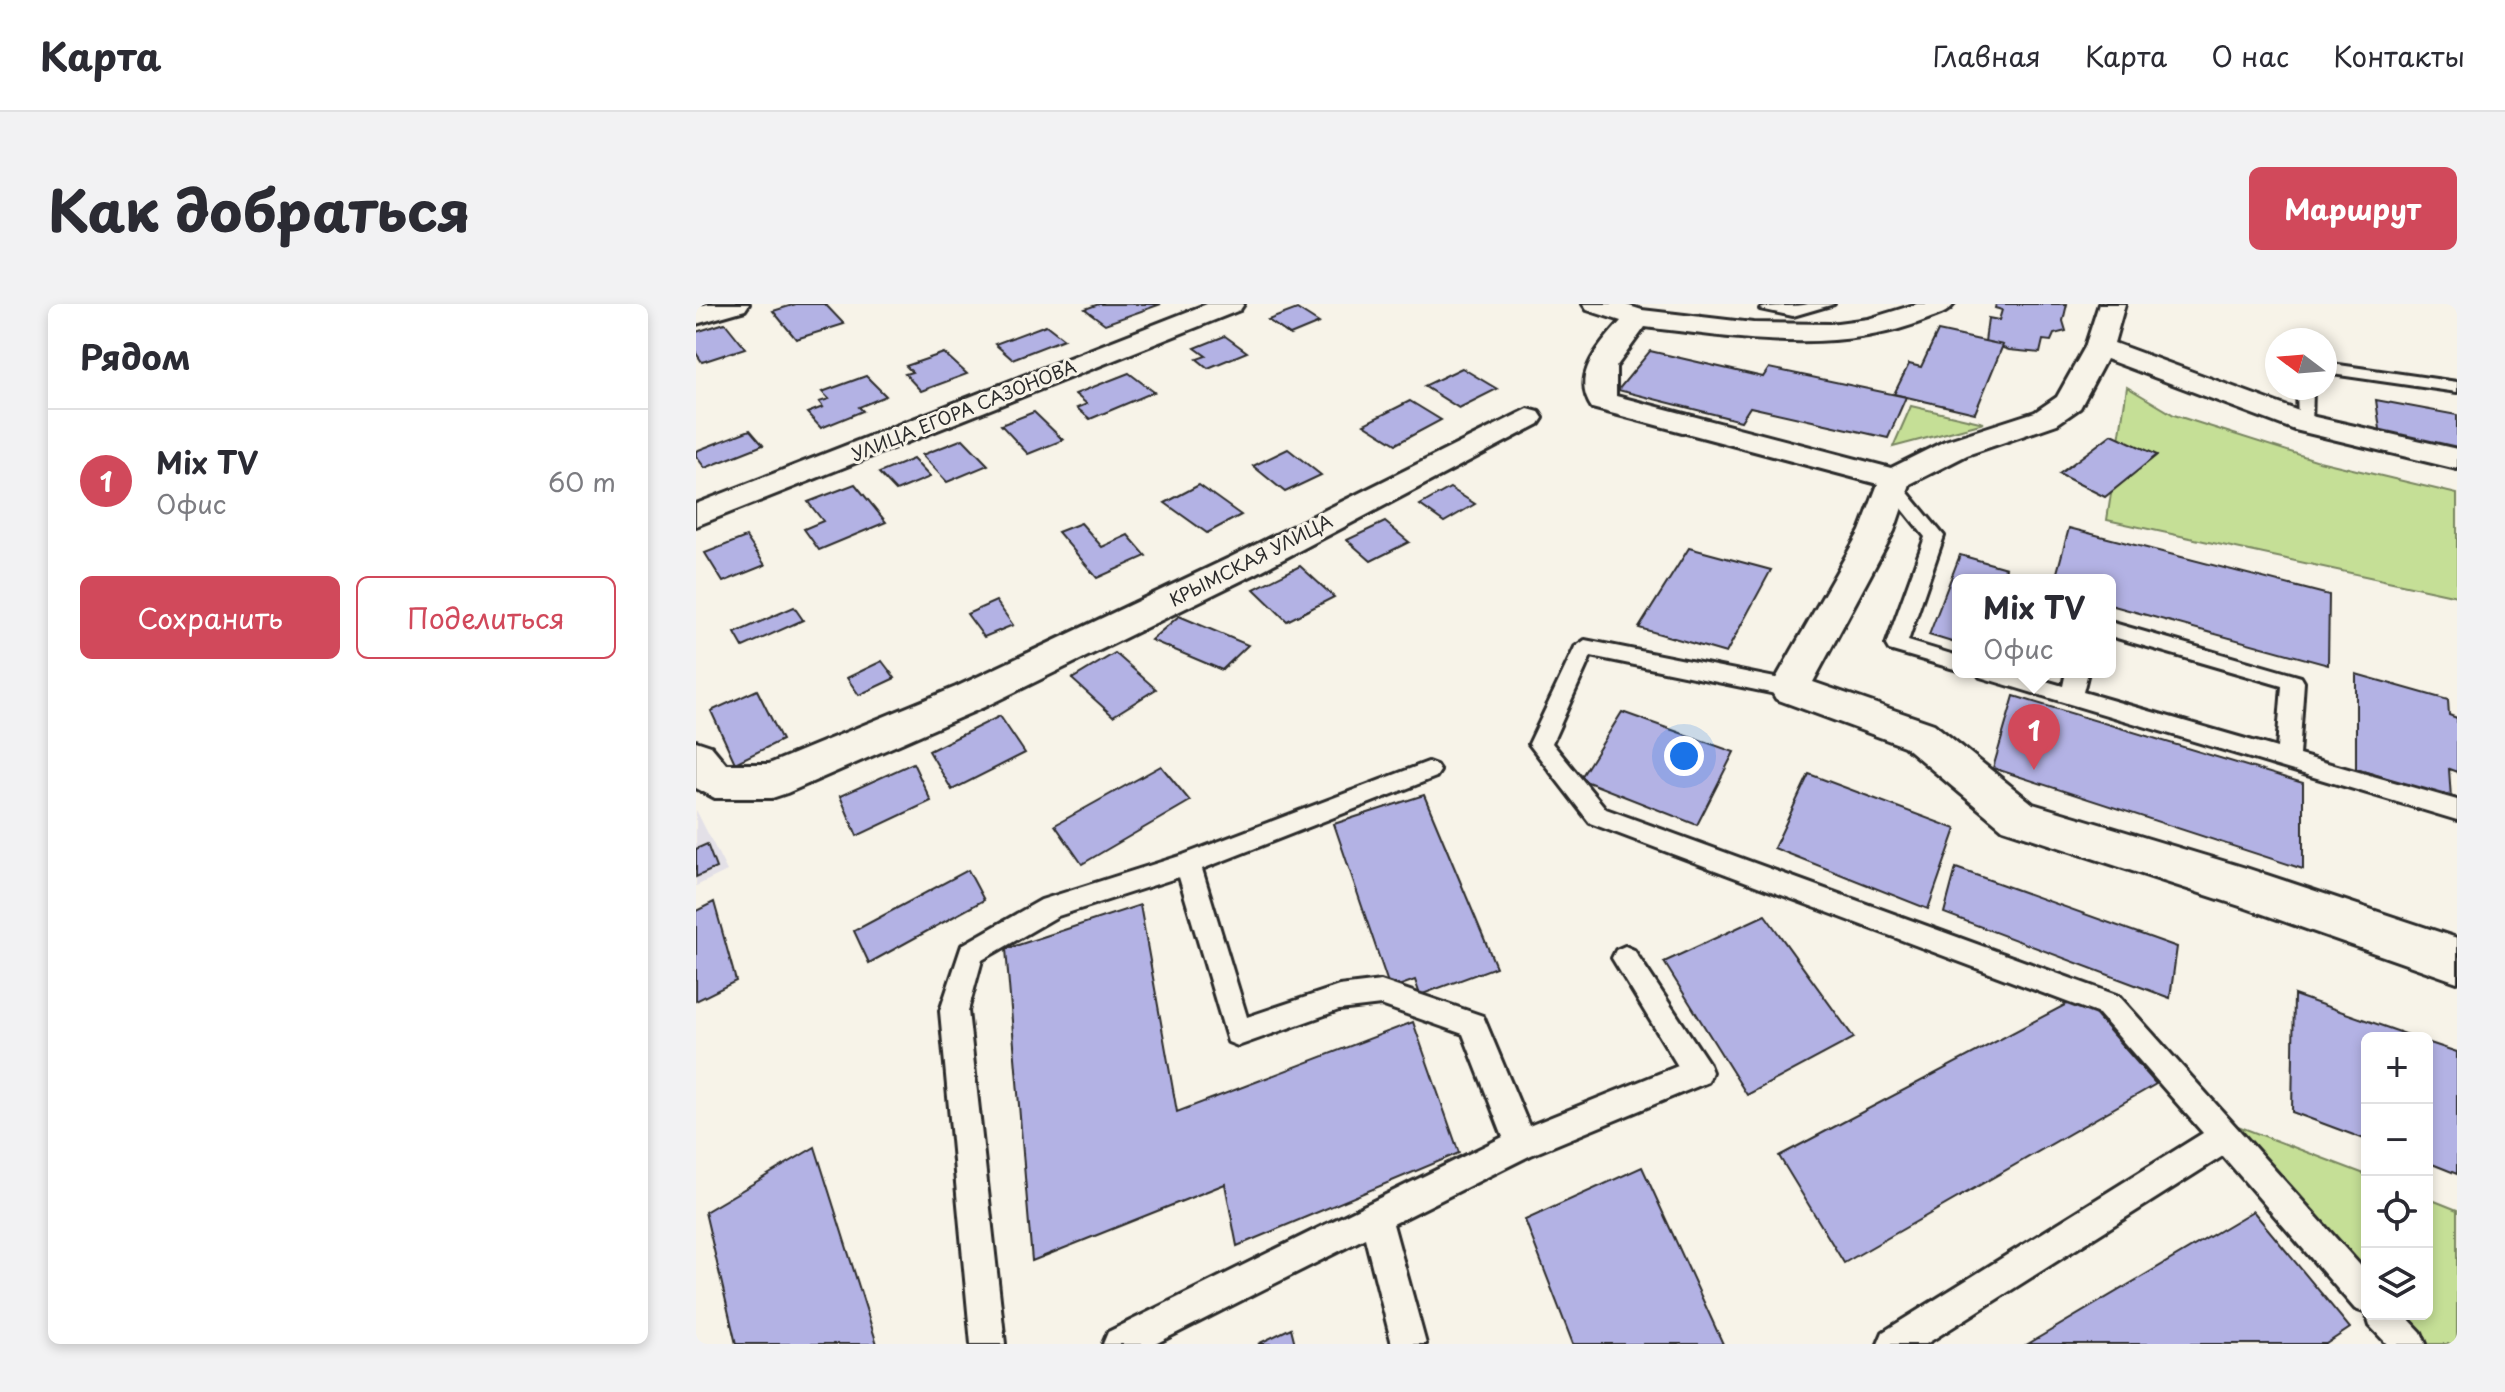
<!DOCTYPE html>
<html lang="ru">
<head>
<meta charset="utf-8">
<style>
	:root { --surface:#fff; --page:#f2f2f3; --text:#2b2b33; --muted:#7c7c81; --line:#e1e1e2; --accent:#d1495b }
	body { margin:0; font-family:"Playpen Sans",sans-serif; background:var(--page); color:var(--text) }
	.controls { position:absolute; right:24px; bottom:24px; display:grid; overflow:hidden; border-radius:12px; box-shadow:0 4px 12px #0003 }
	.controls button { width:72px; height:72px; display:grid; place-items:center; padding:0; border:0; border-bottom:2px solid var(--line); background:var(--surface); color:var(--text); font:40px sans-serif }
	.compass { position:absolute; left:1569px; top:24px; width:72px; height:72px; border-radius:50%; background:var(--surface); box-shadow:0 4px 12px #0003; rotate:286deg }
	.you { position:absolute; left:988px; top:452px; width:28px; height:28px; margin:-20px; border:6px solid #fff; border-radius:50%; background:#1a73e8; box-shadow:0 0 0 12px #1a73e833 }
	.badge { display:grid; place-items:center; width:52px; height:52px; border-radius:50%; background:var(--accent); color:#fff; font-size:26px; font-weight:700 }
	.pin { position:absolute; translate:-50% -66px; filter:drop-shadow(0 2px 4px #0008) }
	.pin::after { content:''; position:absolute; top:42px; width:28px; height:24px; background:inherit; clip-path:polygon(0 0,100% 0,50% 100%) }
	.popup { position:absolute; left:1256px; top:270px; width:164px; height:104px; box-sizing:border-box; display:grid; place-content:center; border-radius:12px; background:var(--surface); filter:drop-shadow(0 2px 6px #0005); font-size:26px; white-space:nowrap; color:var(--muted) }
	.popup b { font-size:30px; color:var(--text) }
	.popup::after { content:''; position:absolute; left:50%; top:100%; margin-left:-16px; border:16px solid transparent; border-top-color:var(--surface) }
	.list { margin:0; padding:0; list-style:none }
	h2 { display:flex; justify-content:space-between; align-items:center; height:104px; margin:0; padding:0 32px; font-size:34px }
	h2 small { font-size:26px; font-weight:400; color:var(--muted) }
	.list li { display:grid; grid-template-columns:52px 1fr auto; gap:24px; align-items:center; box-sizing:border-box; height:144px; padding:0 32px; border-top:2px solid var(--line) }
	.list b { display:block; font-size:30px; white-space:nowrap }
	.list p { margin:0; font-size:26px; white-space:nowrap; color:var(--muted) }
	.list em { font-size:26px; font-style:normal; color:var(--muted) }
	.actions { display:flex; gap:16px; padding:24px 32px }
	.actions a { flex:1; padding:18px 0; border:2px solid var(--accent); border-radius:12px; text-align:center; font-size:28px; color:var(--accent) }
	.actions .main { background:var(--accent); color:#fff }
	.icon { flex:none; width:44px; height:44px; fill:none; stroke:currentColor; stroke-width:2; stroke-linecap:round; stroke-linejoin:round }
	.map { position:relative; flex:none; width:1761px; height:1040px; overflow:hidden; border-radius:12px }
	header { display:flex; align-items:center; gap:48px; box-sizing:border-box; height:112px; padding:0 40px; background:var(--surface); border-bottom:2px solid var(--line) }
	header strong { font-size:38px }
	nav { display:flex; gap:44px; margin-inline-start:auto; font-size:28px }
	.intro { display:flex; align-items:center; justify-content:space-between; box-sizing:border-box; height:192px; padding:0 48px }
	h1 { margin:0; font-size:56px }
	.button { padding:20px 36px; border-radius:12px; background:var(--accent); color:#fff; font-size:28px; font-weight:700 }
	main { display:flex; gap:48px; padding:0 48px }
	aside { flex:1; background:var(--surface); border-radius:12px; box-shadow:0 4px 12px #0003 }
	.map>svg:first-child { display:block }
</style>
</head>
<body>
<header>
<strong>Карта</strong>
<nav><a>Главная</a><a>Карта</a><a>О нас</a><a>Контакты</a></nav>
</header>
<div class="intro"><h1>Как добраться</h1><a class="button">Маршрут</a></div>
<main>
<aside>
<h2>Рядом<small></small></h2>
<ul class="list">
<li><span class="badge">1</span><div><b>Mix TV</b><p>Офис</p></div><em>60 m</em></li>
</ul>
<div class="actions"><a class="main">Сохранить</a><a>Поделиться</a></div>
</aside>
<div class="map">
<svg width="1761" height="1040" viewBox="0 0 1761 1040">
	<rect width="100%" height="100%" fill="#f7f3e8"/>
	<filter id="ink" filterUnits="userSpaceOnUse"><feTurbulence type="fractalNoise" baseFrequency=".0125" numOctaves="2"/><feDisplacementMap in="SourceGraphic" scale="16" xChannelSelector="R" yChannelSelector="G"/><feConvolveMatrix kernelMatrix="1 2 1 2 8 2 1 2 1" color-interpolation-filters="sRGB"/></filter>
	<g filter="url(#ink)">
		<polygon fill="#e3e0e7" points="0,506 31,567 0,582"/>
		<g fill="#c5df96" stroke="#788560" stroke-width="2">
			<polygon points="1431,83 1478,111 1623,157 1761,190 1761,292 1411,216"/>
			<polygon points="1215,102 1288,119 1197,143"/>
			<polygon points="1526,816 1671,871 1671,974"/>
			<polygon points="1731,894 1761,906 1761,1040 1731,1040 1704,1010 1731,1010"/>
		</g>
		<g fill="#b3b2e4" stroke="#2b2b2b" stroke-width="2">
			<polygon points="100,0 129,0 148,20 100,35 77,7"/>
			<polygon points="403,0 465,0 409,20 389,5"/>
			<polygon points="1300,0 1371,0 1367,17 1370,27 1358,30 1355,37 1347,36 1344,49 1313,46 1289,38 1292,14 1303,16 1306,6 1299,4"/>
			<polygon points="601,5 623,19 594,31 572,16"/>
			<polygon points="29,19 49,44 6,58 0,49 0,28"/>
			<polygon points="350,21 368,35 316,55 299,40"/>
			<polygon points="1242,27 1307,41 1279,109 1198,90 1213,60 1225,63"/>
			<polygon points="529,32 551,48 512,64 501,55 510,52 499,44"/>
			<polygon points="954,47 1067,73 1073,64 1210,93 1192,134 1054,103 1045,117 922,86"/>
			<polygon points="248,49 271,70 225,87 209,70 216,68 210,62"/>
			<polygon points="766,64 801,85 763,104 728,82"/>
			<polygon points="433,69 458,88 394,115 381,104 391,100 379,90"/>
			<polygon points="170,72 190,92 163,103 167,107 125,124 111,109 127,103 123,98 133,95 126,88"/>
			<polygon points="1680,96 1761,111 1761,149 1685,133"/>
			<polygon points="714,97 745,116 700,140 668,120"/>
			<polygon points="338,108 367,136 332,150 305,121"/>
			<polygon points="54,126 67,141 9,164 0,152 0,147"/>
			<polygon points="1416,130 1461,151 1409,193 1363,170"/>
			<polygon points="267,135 292,161 251,178 226,151"/>
			<polygon points="592,145 625,171 589,188 557,162"/>
			<polygon points="217,155 234,173 200,187 183,169"/>
			<polygon points="159,180 190,218 123,246 108,225 127,217 112,198"/>
			<polygon points="503,181 545,211 511,229 469,199"/>
			<polygon points="754,184 779,200 748,218 724,201"/>
			<polygon points="689,218 713,238 675,257 651,236"/>
			<polygon points="385,219 406,243 432,231 450,252 401,274 362,228"/>
			<polygon points="1373,224 1633,291 1632,361 1414,301 1414,276 1359,276"/>
			<polygon points="50,233 69,261 27,278 9,249"/>
			<polygon points="993,244 1075,266 1030,349 943,324"/>
			<polygon points="1264,251 1310,264 1306,276 1262,276 1262,340 1233,331"/>
			<polygon points="604,262 638,293 591,317 558,285"/>
			<polygon points="300,297 317,321 288,333 271,310"/>
			<polygon points="98,303 107,316 47,343 39,329"/>
			<polygon points="483,312 552,341 526,366 455,336"/>
			<polygon points="419,349 460,385 417,412 376,375"/>
			<polygon points="186,357 199,374 163,391 151,374"/>
			<polygon points="1660,370 1752,396 1753,411 1761,414 1761,468 1753,465 1755,494 1660,465"/>
			<polygon points="61,386 86,436 39,459 15,407"/>
			<polygon points="1318,392 1607,479 1607,565 1297,464"/>
			<polygon points="926,408 1038,448 1001,521 884,475"/>
			<polygon points="304,412 329,449 256,486 233,447"/>
			<polygon points="217,459 235,497 161,532 144,492"/>
			<polygon points="465,462 494,497 386,560 359,521"/>
			<polygon points="1113,470 1260,525 1232,605 1078,544"/>
			<polygon points="728,491 800,663 724,691 719,676 694,685 638,520"/>
			<polygon points="11,540 20,564 0,573 0,545"/>
			<polygon points="1260,564 1481,643 1474,694 1248,609"/>
			<polygon points="272,566 288,596 173,659 158,627"/>
			<polygon points="18,598 40,677 0,697 0,607"/>
			<polygon points="444,601 481,808 717,718 763,849 541,942 529,880 336,957 310,645"/>
			<polygon points="1069,611 1158,734 1051,791 968,658"/>
			<polygon points="1598,691 1721,734 1671,734 1671,836 1596,808"/>
			<polygon points="1384,693 1460,780 1148,959 1083,852"/>
			<polygon points="1731,738 1761,748 1761,870 1731,858"/>
			<polygon points="119,843 181,1040 40,1040 9,908"/>
			<polygon points="946,863 1027,1040 877,1040 829,916"/>
			<polygon points="1557,907 1654,1024 1630,1040 1332,1040"/>
			<polygon points="595,1024 599,1040 562,1040"/>
		</g>
		<g fill="none" stroke-linecap="round" stroke-linejoin="round">
			<defs>
				<g id="service">
					<path d="M 1112,0 L 1138,0 L 1097,12 L 1064,5 C 1075,0 1097,4 1112,0 Z"/>
					<polygon points="1629,59 1761,78 1761,88 1629,69"/>
					<polygon points="1601,84 1617,84 1616,124 1610,125 1602,120"/>
					<polygon points="1198,178 1204,179 1248,232 1212,337 1262,352 1262,366 1193,346 1190,341 1229,233 1189,183"/>
					<polygon points="1414,318 1605,373 1608,378 1603,451 1761,496 1761,516 1284,373 1281,368 1318,368 1367,382 1370,368 1392,368 1387,388 1581,444 1586,382 1414,332"/>
					<polygon points="889,336 1094,377 1105,385 1094,393 895,352 856,439 910,505 1423,692 1671,969 1671,1010 1708,1010 1725,1028 1730,1040 1691,1040 1674,1022 1670,1009 1659,1005 1527,852 1230,1040 1182,1040 1187,1028 1507,829 1403,710 894,519 833,440 879,343"/>
					<polygon points="732,458 740,461 744,467 740,473 506,565 551,713 643,682 685,677 787,712 833,822 982,762 916,654 920,646 929,642 938,646 1012,758 1016,768 1012,778 835,851 697,920 730,1040 696,1040 669,934 459,1040 407,1040 412,1028 807,833 767,730 685,701 643,706 542,742 532,738 483,573 362,612 286,656 272,707 309,1040 275,1040 244,707 266,641 345,596 487,551"/>
				</g>
				<g id="minor">
					<polygon points="12,0 53,0 49,6 0,20 0,3"/>
					<polygon points="511,0 548,0 544,6 0,222 0,200"/>
					<path d="M 887,0 L 927,0 L 946,6 L 1057,19 L 1134,20 L 1172,15 L 1221,0 L 1258,0 C 1252,9 1242,11 1232,15 C 1142,52 1042,34 949,23 L 920,63 L 920,92 L 1195,164 L 1249,137 L 1339,108 L 1361,93 L 1389,43 L 1403,0 L 1429,0 L 1418,39 L 1619,113 L 1761,145 L 1761,165 L 1599,126 L 1410,55 L 1384,104 L 1361,120 L 1271,151 L 1214,180 L 1198,227 L 1117,378 L 1238,420 L 1337,500 L 1550,564 L 1761,634 L 1761,678 L 1550,604 L 1307,525 L 1208,442 L 1080,395 L 1074,385 L 1164,227 L 1182,180 L 896,104 C 874,72 904,41 925,17 L 891,6 Z"/>
					<polygon points="832,105 843,108 847,114 843,120 559,270 288,403 91,489 76,494 19,494 0,484 0,437 15,442 30,460 73,460 260,383 533,254"/>
				</g>
			</defs>
			<use href="#service" stroke="#2b2b2b" stroke-width="6"/>
			<use href="#minor" stroke="#2b2b2b" stroke-width="6"/>
			<use href="#service" fill="#f7f3e8" fill-rule="evenodd"/>
			<use href="#minor" fill="#f7f3e8" fill-rule="evenodd"/>
		</g>
	</g>
	<g text-anchor="middle" stroke-width="6" stroke-linejoin="round" paint-order="stroke">
		<g font-size="18" fill="#2b2b2b" stroke="#f7f3e8">
			<text transform="translate(268 107) rotate(-22)" y="6">УЛИЦА ЕГОРА САЗОНОВА</text>
			<text transform="translate(555 257) rotate(-27)" y="6">КРЫМСКАЯ УЛИЦА</text>
		</g>
	</g>
</svg>
<div class="controls">
<button>+</button>
<button>−</button>
<button><svg class="icon" aria-label="locate" viewBox="0 0 24 24"><circle cx="12" cy="12" r="6"/><path d="M12 2v4M12 18v4M2 12h4M18 12h4"/></svg></button>
<button><svg class="icon" aria-label="layers" viewBox="0 0 24 24"><path d="M12 4l9 5-9 5-9-5zM3 14l9 5 9-5"/></svg></button>
</div>
<svg class="compass" viewBox="-18 -18 36 36"><path d="M0-13l5 13h-10z" fill="#e53935"/><path d="M0 13l5-13h-10z" fill="#7c7c81"/></svg>
<div class="you"></div>
<div class="pin badge" style="left:1338px;top:466px">1</div>
<div class="popup"><b>Mix TV</b>Офис</div>
</div>
</main>
</body>
</html>
